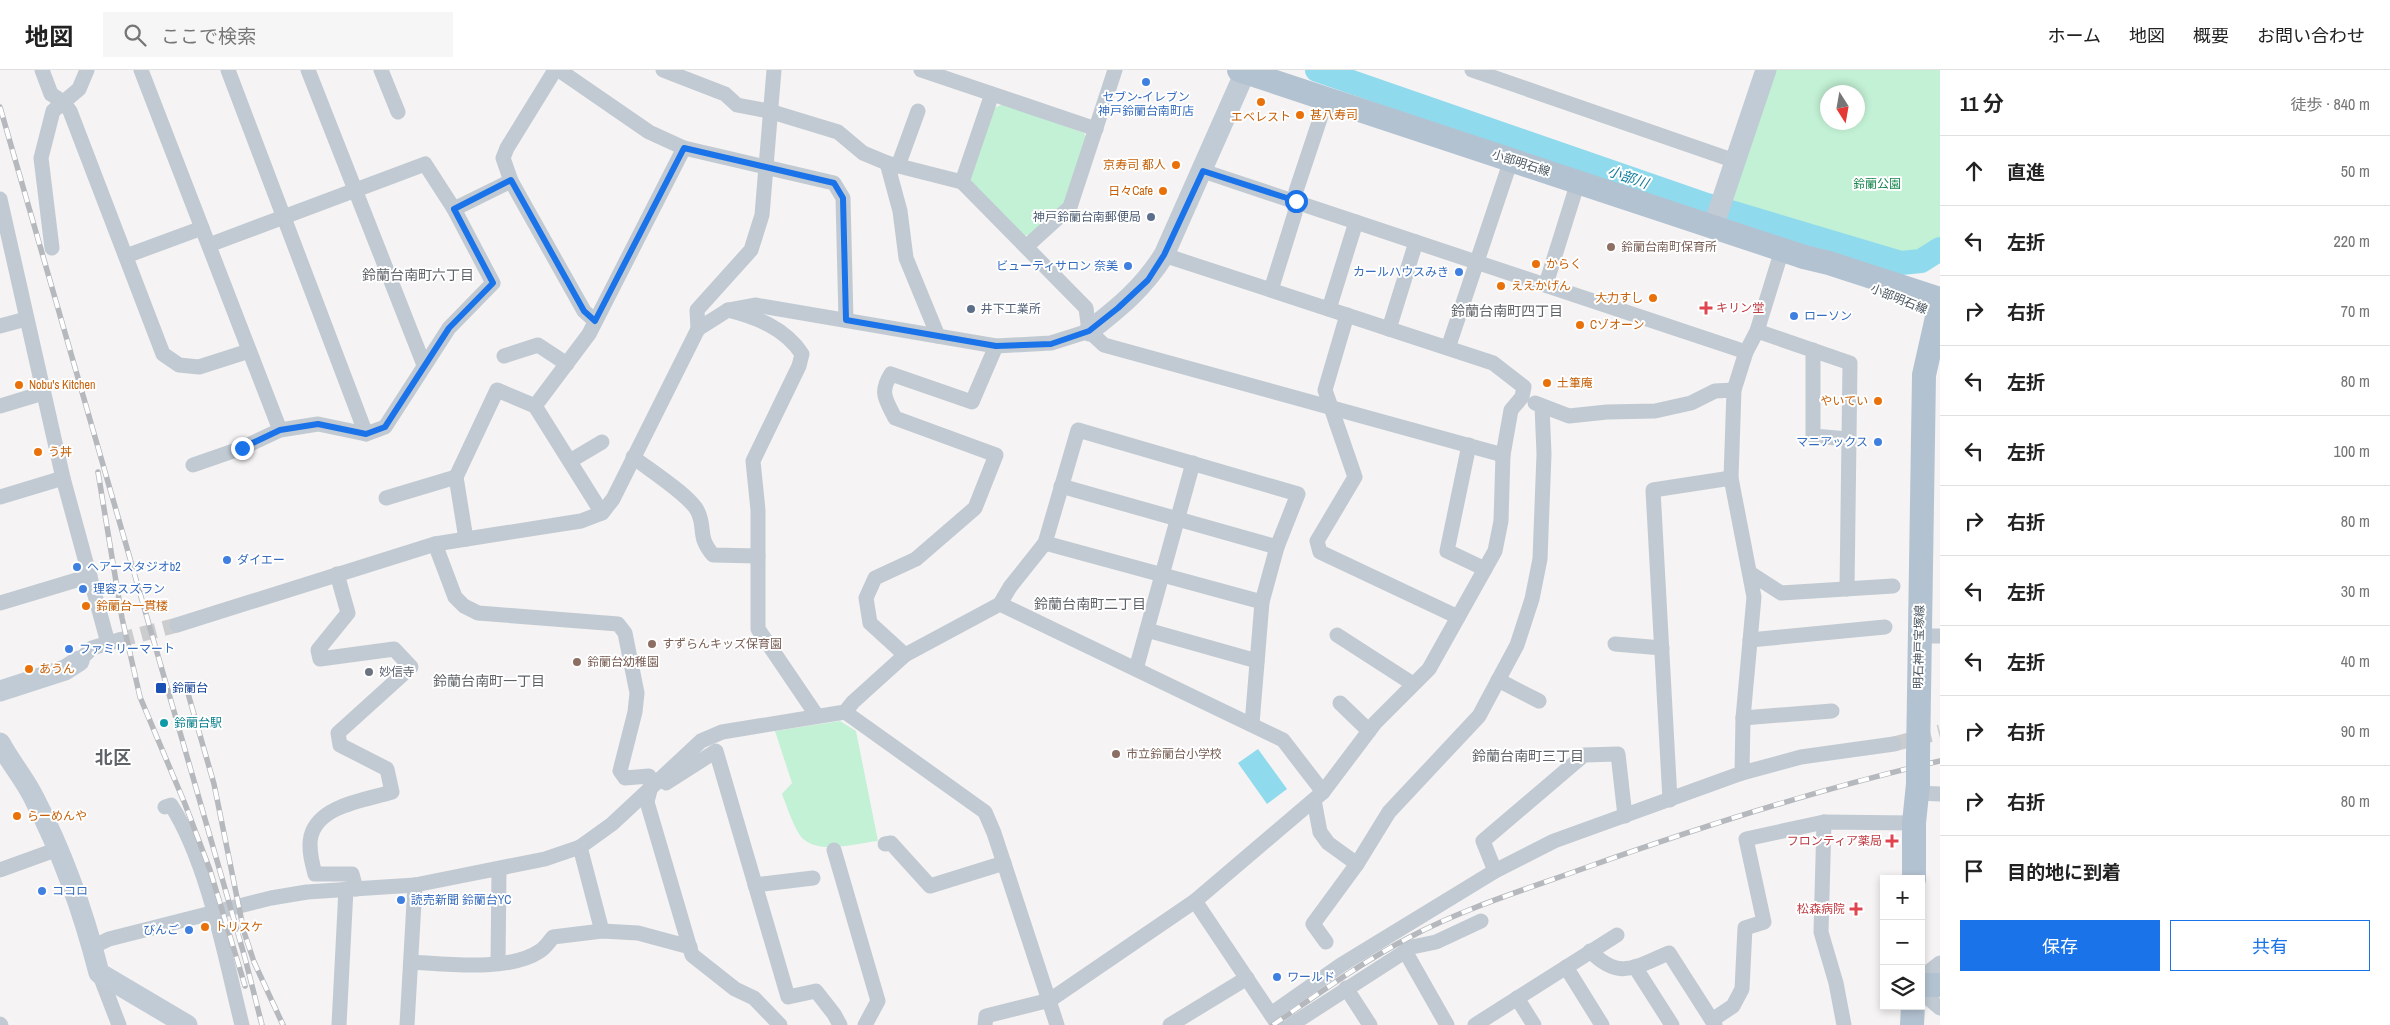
<!DOCTYPE html>
<html lang="ja">
<head>
<meta charset="utf-8">
<style>
	:root { --surface:#fff; --page:#f6f6f6; --text:#222; --muted:#767676; --line:#e0e0e0; --accent:#1a73e8 }
	body { margin:0; font-family:"Archivo Narrow","Noto Sans JP",sans-serif; background:var(--page); color:var(--text) }
	.controls { position:absolute; right:15px; bottom:15px; display:grid; overflow:hidden; border-radius:0px; box-shadow:0 2px 8px #0003 }
	.controls button { width:45px; height:45px; display:grid; place-items:center; padding:0; border:0; border-bottom:1px solid var(--line); background:var(--surface); color:var(--text); font:25px sans-serif }
	.compass { position:absolute; left:1820px; top:15px; width:45px; height:45px; border-radius:50%; background:var(--surface); box-shadow:0 2px 8px #0003; rotate:169deg }
	.stop { position:absolute; width:15px; height:15px; margin:-11px; border:4px solid #1a73e8; border-radius:50%; background:#fff }
	.stop.end { background:#1a73e8; border-color:#fff; box-shadow:0 1px 5px #0008 }
	.list { margin:0; padding:0; list-style:none }
	h2 { display:flex; justify-content:space-between; align-items:center; height:65px; margin:0; padding:0 20px; font-size:21px }
	h2 small { font-size:16px; font-weight:400; color:var(--muted) }
	.list li { display:grid; grid-template-columns:32px 1fr auto; gap:15px; align-items:center; box-sizing:border-box; height:70px; padding:0 20px; border-top:1px solid var(--line) }
	.list b { display:block; font-size:19px; white-space:nowrap }
	.list em { font-size:16px; font-style:normal; color:var(--muted) }
	.actions { display:flex; gap:10px; padding:15px 20px }
	.actions a { flex:1; padding:11px 0; border:1px solid var(--accent); border-radius:0px; text-align:center; font-size:18px; color:var(--accent) }
	.actions .main { background:var(--accent); color:#fff }
	.icon { flex:none; width:28px; height:28px; fill:none; stroke:currentColor; stroke-width:2; stroke-linecap:round; stroke-linejoin:round }
	.map { position:relative; flex:none; width:1940px; height:955px; overflow:hidden }
	header { display:flex; align-items:center; gap:30px; box-sizing:border-box; height:70px; padding:0 25px; background:var(--surface); border-bottom:1px solid var(--line) }
	header strong { font-size:24px }
	nav { display:flex; gap:28px; margin-inline-start:auto; font-size:18px }
	.search { width:350px; height:45px; background:var(--page); display:flex; align-items:center; gap:12px; box-sizing:border-box; padding:0 18px; border-radius:0px; color:var(--muted); font-size:19px }
	main { display:flex }
	aside { flex:1; background:var(--surface) }
	.map>svg:first-child { display:block }
</style>
</head>
<body>
<header>
<strong>地図</strong>
<div class="search"><svg class="icon" aria-label="search" viewBox="0 0 24 24"><circle cx="10" cy="10" r="6"/><path d="M15 15l6 6"/></svg>ここで検索</div>
<nav><a>ホーム</a><a>地図</a><a>概要</a><a>お問い合わせ</a></nav>
</header>
<main>
<div class="map">
<svg width="1940" height="955" viewBox="0 0 1940 955">
	<rect width="100%" height="100%" fill="#f5f3f3"/>
	<g fill="#c3f1d5" fill-rule="evenodd">
		<path d="M 1775,0 L 1940,0 L 1940,171 L 1919,186 L 1900,187 L 1731,135 ZM 1828,22 L 1858,22 L 1858,52 L 1828,52 Z"/>
		<polygon points="1003,34 1084,63 1088,70 1063,137 1032,164 1024,166 972,115 969,106 990,40"/>
		<path d="M 840,651 L 856,661 L 878,771 C 855,773 814,787 799,764 C 792,752 787,737 782,724 L 792,713 L 775,661 Z"/>
	</g>
	<polygon fill="#90daee" points="1258,679 1287,719 1267,734 1238,693"/>
	<g fill="none" stroke-linecap="round" stroke-linejoin="round">
		<polyline stroke="#90daee" stroke-width="24" points="1317,0 1707,135 1901,193 1921,191 1940,179"/>
		<g stroke="#caccce" stroke-width="15" stroke-dasharray="15 8" stroke-linecap="butt">
			<polyline points="119,570 177,555"/>
			<polyline points="1894,674 1940,662"/>
		</g>
		<g stroke="#c1cad2" stroke-width="15">
			<polyline points="42,0 51,24 63,32 70,41 163,284 179,295 199,297 249,281"/>
			<polyline points="141,0 280,360"/>
			<polyline points="228,0 366,364"/>
			<polyline points="308,0 424,295"/>
			<polyline points="381,0 398,42"/>
			<polyline points="555,0 507,78 503,88 511,111 584,241 595,251"/>
			<polyline points="559,0 649,62 684,78 834,113 843,128 846,250"/>
			<polyline points="663,0 725,24 737,35 769,41 838,62 863,83 887,93 962,112 1086,238 1089,261 1104,275 1503,385"/>
			<polyline points="921,0 1096,59"/>
			<polyline points="1472,0 1735,91"/>
			<polyline points="887,93 900,141 906,188 938,266"/>
			<polyline points="898,96 918,41"/>
			<polyline points="1203,101 1746,282"/>
			<polyline points="962,112 992,24"/>
			<polyline points="0,129 63,408 108,573"/>
			<polyline points="454,139 511,111"/>
			<polyline points="1026,177 1070,137 1115,0"/>
			<polyline points="52,178 41,88 53,41 79,19 87,0"/>
			<polyline points="126,186 202,158"/>
			<polyline points="1546,214 1578,112"/>
			<polyline points="1271,220 1295,143 1296,121 1327,28"/>
			<polyline points="1329,239 1356,152"/>
			<path d="M 728,240 C 756,247 785,258 802,284 L 799,296 L 753,391 L 758,440 L 758,559 L 817,646"/>
			<polyline points="1347,245 1325,320 1355,407 1317,471 1320,482 1458,547"/>
			<polyline points="0,256 26,249"/>
			<polyline points="698,259 728,240 755,235 996,276 1051,273 1089,261"/>
			<polyline points="1389,259 1416,172"/>
			<polyline points="1757,261 1850,293 1847,519"/>
			<polyline points="1448,278 1511,90"/>
			<polyline points="1813,280 1813,366 1849,369"/>
			<polyline points="504,286 538,275 567,294"/>
			<polyline points="1535,333 1569,346 1607,342 1655,341 1691,333 1715,321 1734,320"/>
			<polyline points="0,336 43,323"/>
			<polyline points="535,336 589,264 684,78"/>
			<polyline points="1469,375 1447,481 1485,499"/>
			<path d="M 633,387 C 648,399 691,426 698,442 C 706,460 697,466 713,485 L 758,486"/>
			<polyline points="570,391 602,372"/>
			<polyline points="193,395 242,378 280,360 318,354 366,364 385,357 449,258 493,213 454,139 425,94 209,175"/>
			<polyline points="1061,416 1277,477"/>
			<polyline points="0,427 63,408"/>
			<polyline points="386,428 456,407"/>
			<polyline points="466,469 456,407 497,320 535,336 602,443"/>
			<polyline points="1045,473 1262,532"/>
			<polyline points="435,474 455,527 464,536 478,543 618,554 625,563 637,623 635,642 620,701 625,708 649,706 651,716 647,732 692,885 735,919 754,928 780,955"/>
			<polyline points="1750,503 1781,523 1893,516"/>
			<path d="M 337,504 L 348,543 L 318,580 L 320,589 L 394,579 L 411,597 L 338,663 L 340,675 L 387,699 L 392,722 C 366,730 319,735 311,766 C 308,778 312,793 315,804 L 352,804 L 356,819"/>
			<polyline points="0,533 90,506"/>
			<polyline points="1000,534 1283,670 1323,722"/>
			<polyline points="177,555 435,474 581,451 602,443 613,429 698,259 697,240 751,180 762,145 774,0"/>
			<polyline points="1147,560 1257,591"/>
			<polyline points="1337,565 1413,614"/>
			<polyline points="1919,566 1940,566"/>
			<polyline points="1750,570 1885,557"/>
			<polyline points="1615,574 1662,578"/>
			<path d="M 905,585 L 870,553 L 866,528 L 875,508 L 916,489 L 975,438 L 996,385 L 895,348 C 886,330 879,323 891,304 L 972,332 L 996,276"/>
			<polyline points="79,591 92,578 119,570"/>
			<polyline points="1136,599 1193,393"/>
			<polyline points="1498,610 1539,631"/>
			<polyline points="1340,633 1369,661"/>
			<polyline points="845,642 985,742 994,763 1057,955"/>
			<polyline points="1743,648 1832,641"/>
			<polyline points="1742,703 1801,687 1894,674"/>
			<polyline points="666,713 716,681 788,927 816,921 834,944 840,955"/>
			<polyline points="1918,723 1940,724"/>
			<polyline points="1314,730 1320,762 1328,773 1357,794"/>
			<polyline points="1670,730 1653,420 1731,408"/>
			<path d="M 165,737 L 171,735 C 208,793 225,887 242,955"/>
			<polyline points="1824,752 1821,862 1836,913 1844,955"/>
			<polyline points="885,774 891,773 930,816 1004,793"/>
			<polyline points="580,777 602,861"/>
			<polyline points="834,780 878,931 865,955"/>
			<polyline points="0,800 58,779"/>
			<polyline points="1495,801 1483,771 1584,685 1618,684 1625,746"/>
			<polyline points="755,815 813,808"/>
			<polyline points="1195,831 1278,955"/>
			<polyline points="1326,872 1313,854 1357,794 1389,742 1479,646 1517,575 1532,529 1540,489 1544,384 1542,336"/>
			<polyline points="92,877 109,869 271,828 307,822 415,815 545,789 580,777 612,754 701,671 722,662 845,642 853,632 905,585 1000,534 1010,517 1045,473 1078,360 1298,424 1277,477 1262,532 1252,654"/>
			<polyline points="1405,881 1447,955"/>
			<path d="M 1590,881 C 1620,911 1634,897 1669,883 L 1715,955"/>
			<path d="M 411,892 C 447,894 509,902 540,881 C 545,878 549,872 553,867 L 602,861 L 638,863 L 690,877"/>
			<polyline points="498,893 499,800"/>
			<polyline points="1566,897 1602,955"/>
			<polyline points="1635,897 1672,955"/>
			<polyline points="99,903 119,955"/>
			<polyline points="1921,908 1940,893"/>
			<polyline points="1346,918 1370,955"/>
			<polyline points="1921,922 1940,938"/>
			<polyline points="1517,928 1534,955"/>
			<polyline points="1271,944 1341,895 1495,801 1554,771 1742,703 1743,648 1754,527 1731,408 1734,320 1746,282 1757,261 1782,180"/>
			<polyline points="1712,950 1733,936 1742,919 1745,858 1764,852 1746,769 1824,752 1914,753"/>
			<polyline points="0,954 1,955"/>
			<polyline points="339,955 346,819"/>
			<polyline points="407,955 415,815"/>
			<polyline points="985,955 986,946 1050,930 1195,831 1323,722 1375,653 1429,599 1495,481 1501,451 1503,385 1511,340 1522,327 1524,317 1493,293 1164,185"/>
			<polyline points="1170,955 1247,908"/>
			<polyline points="1291,955 1412,877 1436,872 1481,851"/>
			<polyline points="1475,955 1617,865"/>
		</g>
		<g stroke="#c1cbd6" stroke-width="21">
			<polyline points="1713,157 1766,0"/>
			<path d="M 1089,261 C 1120,237 1143,218 1164,185 L 1246,0"/>
			<polyline points="0,621 65,600 79,591"/>
			<path d="M 0,673 C 10,692 24,708 34,728 C 62,782 84,844 99,903 L 187,955"/>
		</g>
		<g stroke="#b3c2d1" stroke-width="24">
			<polyline points="1239,0 1804,187 1829,193 1940,229"/>
			<polyline points="1918,687 1924,305 1940,234"/>
			<polyline points="1914,809 1914,753 1918,714"/>
			<polyline points="1921,915 1940,915"/>
			<polyline points="1912,955 1913,936"/>
		</g>
		<defs>
			<g id="rail">
				<polyline points="0,37 245,888 262,955"/>
				<polyline points="98,402 122,548 140,627 185,734 210,800 245,916"/>
				<polyline points="185,613 214,714 244,862 254,892 283,955"/>
				<path d="M 1273,955 C 1318,924 1362,892 1410,867 C 1465,838 1524,820 1582,799 C 1700,757 1818,719 1940,691"/>
			</g>
		</defs>
		<use href="#rail" stroke="#b5b8bd" stroke-width="5.5"/>
		<use href="#rail" stroke="#fff" stroke-width="4" stroke-dasharray="11" stroke-linecap="butt"/>
		<polyline stroke="#b3c2d1" stroke-width="24" points="1918,687 1918,714"/>
	</g>
	<g fill="none" stroke-linecap="round" stroke-linejoin="round">
		<polyline stroke="#1a73e8" stroke-width="6" points="242,378 280,360 318,354 366,364 385,357 449,258 493,213 454,139 511,110 584,241 595,251 684,78 834,113 843,128 846,250 996,276 1051,274 1089,261 1118,238 1148,210 1164,185 1203,101 1296,131"/>
	</g>
	<g fill="#3f7fe0" stroke="#fff" stroke-width="2">
		<circle cx="1146" cy="12" r="5"/>
		<circle cx="1128" cy="196" r="5"/>
		<circle cx="1459" cy="202" r="5"/>
		<circle cx="1794" cy="246" r="5"/>
		<circle cx="1878" cy="372" r="5"/>
		<circle cx="227" cy="490" r="5"/>
		<circle cx="77" cy="497" r="5"/>
		<circle cx="83" cy="519" r="5"/>
		<circle cx="69" cy="579" r="5"/>
		<circle cx="42" cy="821" r="5"/>
		<circle cx="401" cy="830" r="5"/>
		<circle cx="189" cy="860" r="5"/>
		<circle cx="1277" cy="907" r="5"/>
	</g>
	<g fill="#e8710a" stroke="#fff" stroke-width="2">
		<circle cx="1261" cy="32" r="5"/>
		<circle cx="1300" cy="45" r="5"/>
		<circle cx="1176" cy="95" r="5"/>
		<circle cx="1163" cy="121" r="5"/>
		<circle cx="1536" cy="194" r="5"/>
		<circle cx="1501" cy="216" r="5"/>
		<circle cx="1653" cy="228" r="5"/>
		<circle cx="1580" cy="255" r="5"/>
		<circle cx="1547" cy="313" r="5"/>
		<circle cx="19" cy="315" r="5"/>
		<circle cx="1878" cy="331" r="5"/>
		<circle cx="38" cy="382" r="5"/>
		<circle cx="86" cy="536" r="5"/>
		<circle cx="29" cy="599" r="5"/>
		<circle cx="17" cy="746" r="5"/>
		<circle cx="205" cy="857" r="5"/>
	</g>
	<g fill="#5c6f8a" stroke="#fff" stroke-width="2">
		<circle cx="1151" cy="147" r="5"/>
		<circle cx="971" cy="239" r="5"/>
	</g>
	<g fill="#8d6e63" stroke="#fff" stroke-width="2">
		<circle cx="1611" cy="177" r="5"/>
		<circle cx="652" cy="574" r="5"/>
		<circle cx="577" cy="592" r="5"/>
		<circle cx="1116" cy="684" r="5"/>
	</g>
	<g fill="#e0444e" stroke="#fff" stroke-width="2">
		<path d="M1703.5 230.5h5v5h5v5h-5v5h-5v-5h-5v-5h5z"/>
		<path d="M1889.5 763.5h5v5h5v5h-5v5h-5v-5h-5v-5h5z"/>
		<path d="M1853.5 831.5h5v5h5v5h-5v5h-5v-5h-5v-5h5z"/>
	</g>
	<circle fill="#6b7280" stroke="#fff" stroke-width="2" cx="369" cy="602" r="5"/>
	<rect fill="#1a4fb4" stroke="#fff" stroke-width="2" x="155" y="612" width="12" height="12" rx="2.5"/>
	<circle fill="#0f9aa8" stroke="#fff" stroke-width="2" cx="164" cy="653" r="5"/>
	<g text-anchor="middle" stroke-width="4" stroke-linejoin="round" paint-order="stroke">
		<g font-size="12" fill="#366cbe" stroke="#fff" text-anchor="start">
			<text x="1146" y="31" text-anchor="middle">セブン-イレブン<tspan x="1146" dy="14">神戸鈴蘭台南町店</tspan></text>
			<text x="1118" y="200" text-anchor="end">ビューティサロン 奈美</text>
			<text x="1449" y="206" text-anchor="end">カールハウスみき</text>
			<text x="1804" y="250">ローソン</text>
			<text x="1868" y="376" text-anchor="end">マニアックス</text>
			<text x="237" y="494">ダイエー</text>
			<text x="87" y="501">ヘアースタジオb2</text>
			<text x="93" y="523">理容スズラン</text>
			<text x="79" y="583">ファミリーマート</text>
			<text x="52" y="825">ココロ</text>
			<text x="411" y="834">読売新聞 鈴蘭台YC</text>
			<text x="179" y="864" text-anchor="end">びんご</text>
			<text x="1287" y="911">ワールド</text>
		</g>
		<g font-size="12" fill="#c56008" stroke="#fff" text-anchor="start">
			<text x="1310" y="49">甚八寿司</text>
			<text x="1261" y="51" text-anchor="middle">エベレスト</text>
			<text x="1166" y="99" text-anchor="end">京寿司 都人</text>
			<text x="1153" y="125" text-anchor="end">日々Cafe</text>
			<text x="1546" y="198">からく</text>
			<text x="1511" y="220">ええかげん</text>
			<text x="1643" y="232" text-anchor="end">大力すし</text>
			<text x="1590" y="259">Cゾオーン</text>
			<text x="1557" y="317">土筆庵</text>
			<text x="29" y="319">Nobu's Kitchen</text>
			<text x="1868" y="335" text-anchor="end">やいてい</text>
			<text x="48" y="386">う丼</text>
			<text x="96" y="540">鈴蘭台一貫楼</text>
			<text x="39" y="603">あうん</text>
			<text x="27" y="750">らーめんや</text>
			<text x="215" y="861">トリスケ</text>
		</g>
		<g font-size="12" fill="#4a5661" stroke="#fff">
			<text transform="translate(1521 93) rotate(18)" y="4">小部明石線</text>
			<text transform="translate(1899 229) rotate(22)" y="4">小部明石線</text>
			<text transform="translate(1919 577) rotate(-89)" y="4">明石神戸宝塚線</text>
		</g>
		<g font-size="12" fill="#17864f" stroke="#fff">
			<text x="1877" y="118">鈴蘭公園</text>
		</g>
		<g font-size="12" fill="#4e5e75" stroke="#fff" text-anchor="end">
			<text x="1141" y="151">神戸鈴蘭台南郵便局</text>
			<text x="981" y="243" text-anchor="start">井下工業所</text>
		</g>
		<g font-size="12" fill="#785e54" stroke="#fff" text-anchor="start">
			<text x="1621" y="181">鈴蘭台南町保育所</text>
			<text x="662" y="578">すずらんキッズ保育園</text>
			<text x="587" y="596">鈴蘭台幼稚園</text>
			<text x="1126" y="688">市立鈴蘭台小学校</text>
		</g>
		<g font-size="12" fill="#be3a42" stroke="#fff" text-anchor="end">
			<text x="1716" y="242" text-anchor="start">キリン堂</text>
			<text x="1882" y="775">フロンティア薬局</text>
			<text x="1845" y="843">松森病院</text>
		</g>
		<g font-size="12" fill="#5b616d" stroke="#fff" text-anchor="start">
			<text x="379" y="606">妙信寺</text>
		</g>
		<g font-size="12" fill="#164399" stroke="#fff" text-anchor="start">
			<text x="172" y="622">鈴蘭台</text>
		</g>
		<g font-size="12" fill="#0d838f" stroke="#fff" text-anchor="start">
			<text x="174" y="657">鈴蘭台駅</text>
		</g>
		<g font-size="14" font-style="italic" fill="#0c7c9b" stroke="#fff">
			<text transform="translate(1628 107) rotate(19)" y="5">小部川</text>
		</g>
		<g font-size="14" fill="#5f6368" stroke="#fff">
			<text x="418" y="210">鈴蘭台南町六丁目</text>
			<text x="1507" y="246">鈴蘭台南町四丁目</text>
			<text x="1090" y="539">鈴蘭台南町二丁目</text>
			<text x="489" y="616">鈴蘭台南町一丁目</text>
			<text x="1528" y="691">鈴蘭台南町三丁目</text>
		</g>
		<g font-size="18" font-weight="bold" fill="#5f6368" stroke="#fff">
			<text x="113" y="694">北区</text>
		</g>
	</g>
</svg>
<div class="controls">
<button>+</button>
<button>−</button>
<button><svg class="icon" aria-label="layers" viewBox="0 0 24 24"><path d="M12 4l9 5-9 5-9-5zM3 14l9 5 9-5"/></svg></button>
</div>
<svg class="compass" viewBox="-18 -18 36 36"><path d="M0-13l5 13h-10z" fill="#e53935"/><path d="M0 13l5-13h-10z" fill="#767676"/></svg>
<div class="stop" style="left:1296px;top:131px"></div>
<div class="stop end" style="left:242px;top:378px"></div>
</div>
<aside>
<h2>11 分<small>徒歩 · 840 m</small></h2>
<ul class="list">
<li><svg class="icon" aria-label="ahead" viewBox="0 0 24 24"><path d="M12 20V5M6 11l6-6 6 6"/></svg><div><b>直進</b></div><em>50 m</em></li>
<li><svg class="icon" aria-label="left" viewBox="0 0 24 24"><path d="M17 20v-9H6M10 6l-5 5 5 5"/></svg><div><b>左折</b></div><em>220 m</em></li>
<li><svg class="icon" aria-label="right" viewBox="0 0 24 24"><path d="M7 20v-9h11M14 6l5 5-5 5"/></svg><div><b>右折</b></div><em>70 m</em></li>
<li><svg class="icon" aria-label="left" viewBox="0 0 24 24"><path d="M17 20v-9H6M10 6l-5 5 5 5"/></svg><div><b>左折</b></div><em>80 m</em></li>
<li><svg class="icon" aria-label="left" viewBox="0 0 24 24"><path d="M17 20v-9H6M10 6l-5 5 5 5"/></svg><div><b>左折</b></div><em>100 m</em></li>
<li><svg class="icon" aria-label="right" viewBox="0 0 24 24"><path d="M7 20v-9h11M14 6l5 5-5 5"/></svg><div><b>右折</b></div><em>80 m</em></li>
<li><svg class="icon" aria-label="left" viewBox="0 0 24 24"><path d="M17 20v-9H6M10 6l-5 5 5 5"/></svg><div><b>左折</b></div><em>30 m</em></li>
<li><svg class="icon" aria-label="left" viewBox="0 0 24 24"><path d="M17 20v-9H6M10 6l-5 5 5 5"/></svg><div><b>左折</b></div><em>40 m</em></li>
<li><svg class="icon" aria-label="right" viewBox="0 0 24 24"><path d="M7 20v-9h11M14 6l5 5-5 5"/></svg><div><b>右折</b></div><em>90 m</em></li>
<li><svg class="icon" aria-label="right" viewBox="0 0 24 24"><path d="M7 20v-9h11M14 6l5 5-5 5"/></svg><div><b>右折</b></div><em>80 m</em></li>
<li><svg class="icon" aria-label="arrive" viewBox="0 0 24 24"><path d="M6 21V4h12l-3 4 3 4H6"/></svg><div><b>目的地に到着</b></div></li>
</ul>
<div class="actions"><a class="main">保存</a><a>共有</a></div>
</aside>
</main>
</body>
</html>
